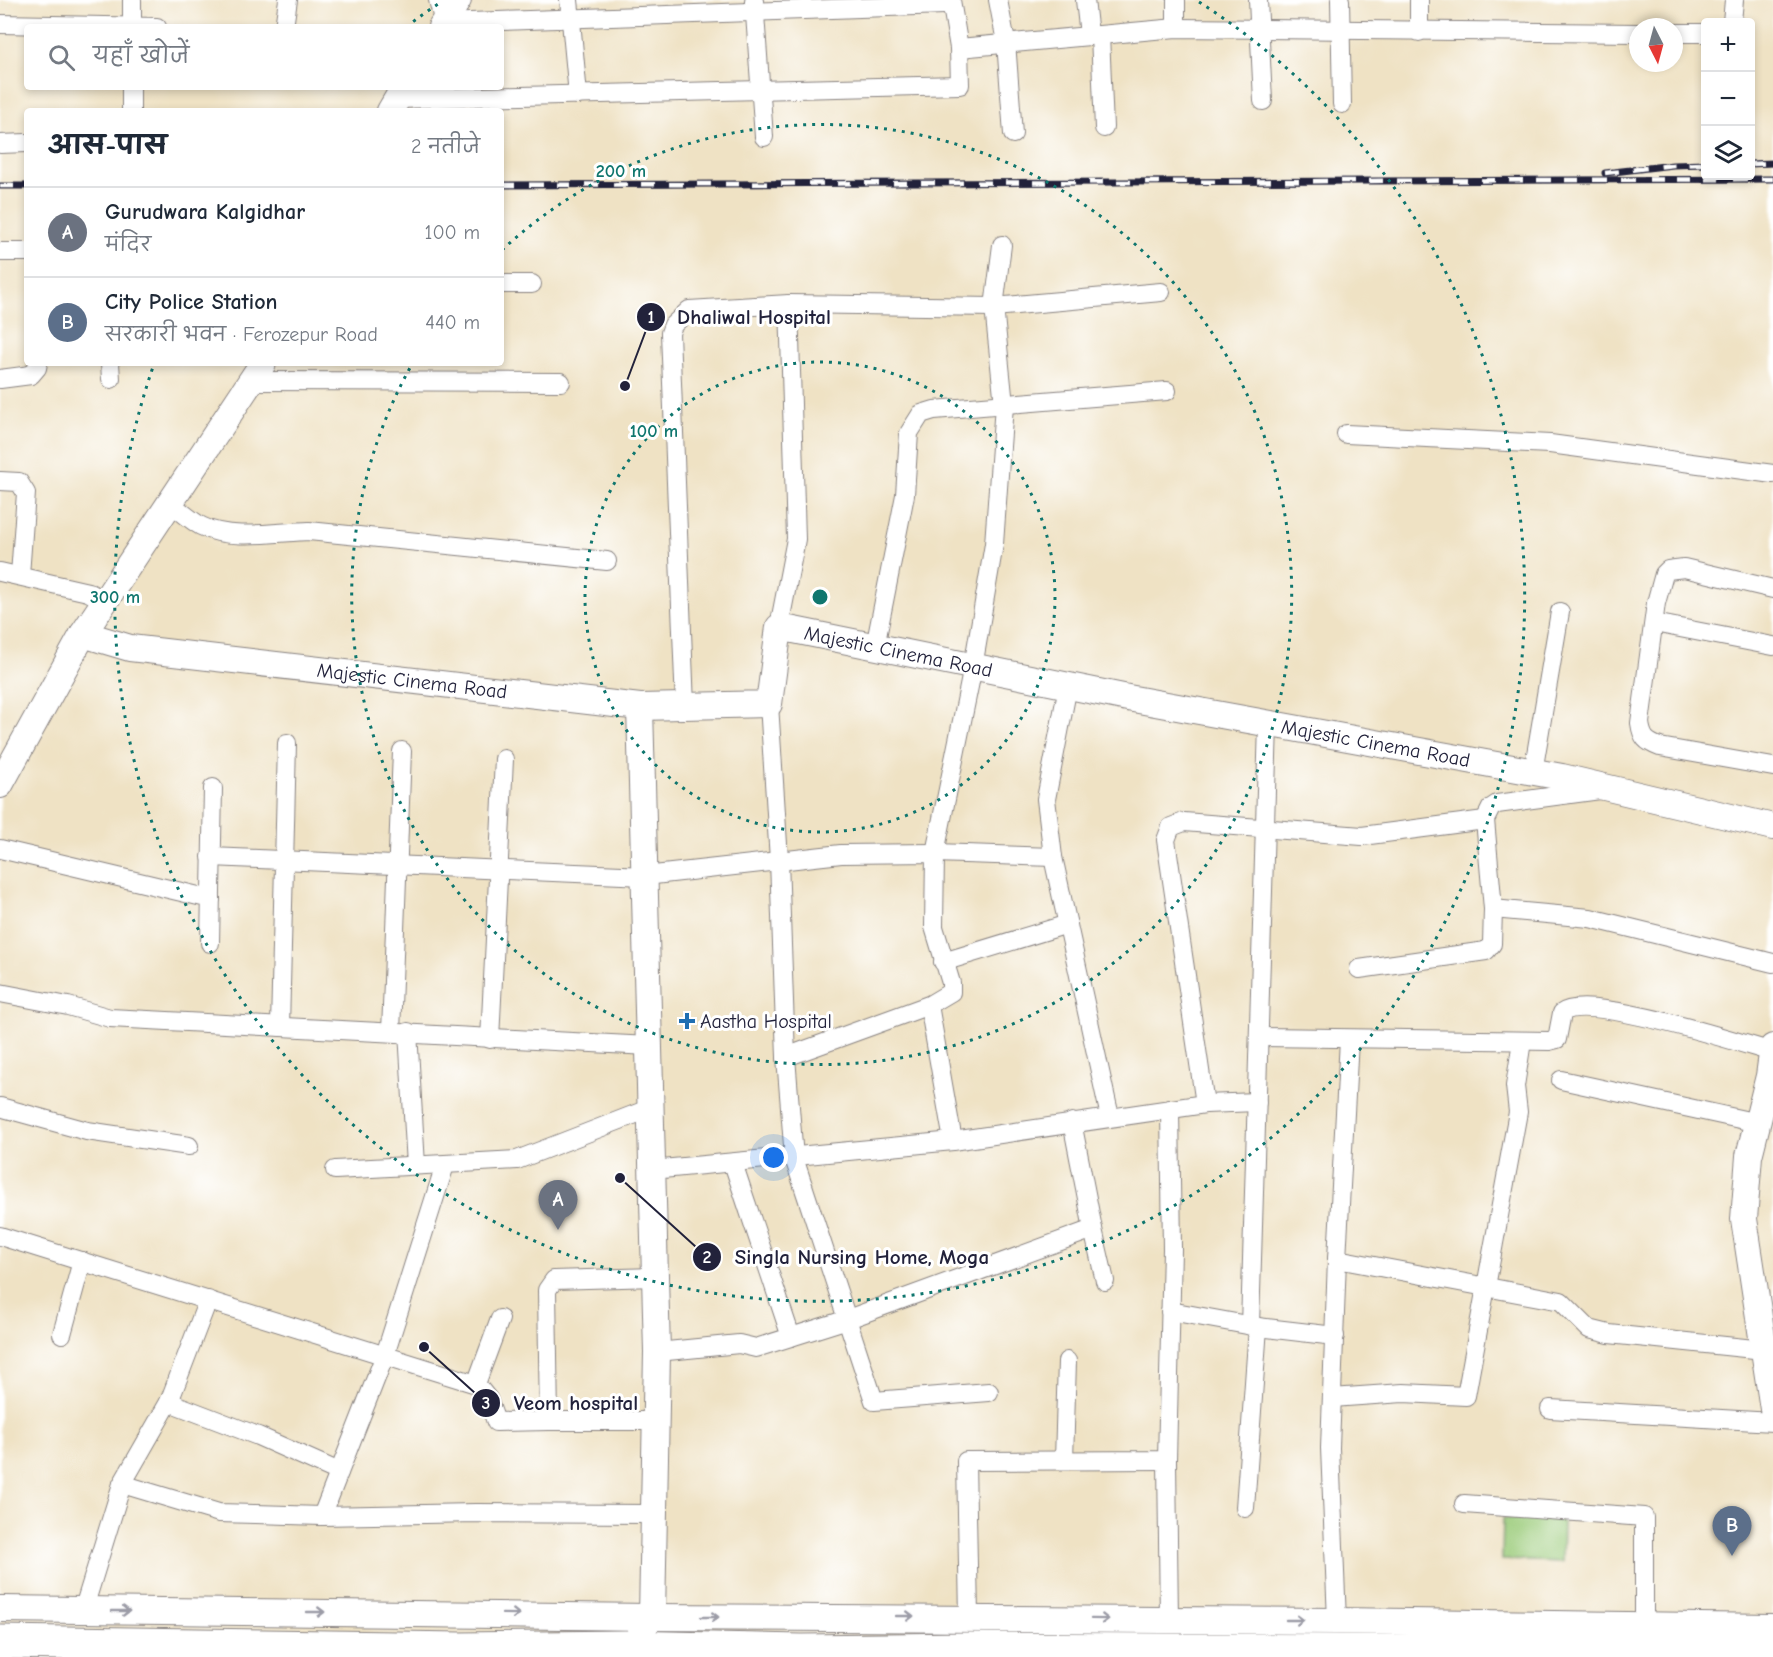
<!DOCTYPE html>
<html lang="hi">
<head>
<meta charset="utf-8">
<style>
	:root { --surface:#fff; --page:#f2f2f3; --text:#1f2937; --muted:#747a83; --line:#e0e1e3; --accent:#1f6fb2 }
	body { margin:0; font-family:"Comic Neue","Playpen Sans Deva",sans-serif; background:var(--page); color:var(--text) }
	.controls { position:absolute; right:18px; top:18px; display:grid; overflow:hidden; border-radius:6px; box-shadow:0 3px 9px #0003 }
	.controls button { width:54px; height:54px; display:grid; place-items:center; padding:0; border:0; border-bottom:2px solid var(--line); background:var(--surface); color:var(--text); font:30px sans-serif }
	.compass { position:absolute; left:1629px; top:18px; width:54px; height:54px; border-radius:50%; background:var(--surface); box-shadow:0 3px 9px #0003; rotate:174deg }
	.you { position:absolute; left:774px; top:1158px; width:21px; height:21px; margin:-15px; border:4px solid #fff; border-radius:50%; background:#1a73e8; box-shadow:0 0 0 9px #1a73e833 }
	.badge { display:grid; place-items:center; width:39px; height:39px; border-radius:50%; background:var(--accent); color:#fff; font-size:20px; font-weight:700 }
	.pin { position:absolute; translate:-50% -50px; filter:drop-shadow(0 2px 3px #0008) }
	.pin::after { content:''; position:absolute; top:32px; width:21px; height:18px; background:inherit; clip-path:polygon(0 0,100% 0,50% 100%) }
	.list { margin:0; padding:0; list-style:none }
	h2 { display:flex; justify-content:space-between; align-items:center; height:78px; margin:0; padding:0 24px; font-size:26px }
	h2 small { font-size:20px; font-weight:400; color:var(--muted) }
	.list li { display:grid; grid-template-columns:39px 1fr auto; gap:18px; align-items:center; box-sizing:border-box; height:90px; padding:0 24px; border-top:2px solid var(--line) }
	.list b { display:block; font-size:22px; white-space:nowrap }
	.list p { margin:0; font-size:20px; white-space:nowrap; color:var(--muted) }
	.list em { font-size:20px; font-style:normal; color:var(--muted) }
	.icon { flex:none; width:33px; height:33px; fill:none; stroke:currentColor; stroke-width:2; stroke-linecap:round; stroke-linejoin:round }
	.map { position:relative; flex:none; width:1773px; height:1657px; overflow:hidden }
	.search { position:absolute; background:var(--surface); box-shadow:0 3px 9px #0003; left:24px; top:24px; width:480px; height:66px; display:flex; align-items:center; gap:15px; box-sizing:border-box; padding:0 21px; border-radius:6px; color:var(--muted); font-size:22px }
	.panel { position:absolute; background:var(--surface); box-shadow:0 3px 9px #0003; left:24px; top:108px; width:480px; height:258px; border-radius:6px }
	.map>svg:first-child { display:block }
</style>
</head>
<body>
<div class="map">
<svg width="1773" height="1657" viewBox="0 0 1773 1657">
	<rect width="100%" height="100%" fill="#fff"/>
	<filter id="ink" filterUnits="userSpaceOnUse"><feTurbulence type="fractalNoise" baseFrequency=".0167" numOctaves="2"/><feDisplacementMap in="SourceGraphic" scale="12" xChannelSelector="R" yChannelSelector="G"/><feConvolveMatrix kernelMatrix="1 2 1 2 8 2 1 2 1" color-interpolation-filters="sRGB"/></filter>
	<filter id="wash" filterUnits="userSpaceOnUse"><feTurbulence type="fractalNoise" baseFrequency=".008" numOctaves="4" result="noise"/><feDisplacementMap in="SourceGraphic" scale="24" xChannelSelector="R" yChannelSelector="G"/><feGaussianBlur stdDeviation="1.35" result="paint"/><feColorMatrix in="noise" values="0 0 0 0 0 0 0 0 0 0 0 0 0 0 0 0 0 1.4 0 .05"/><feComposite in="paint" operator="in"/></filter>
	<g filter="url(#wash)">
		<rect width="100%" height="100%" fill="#efe2c4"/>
		<polygon fill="#9ccc7b" stroke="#5f775b" stroke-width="1.5" points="1503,1518 1563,1520 1562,1562 1502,1560"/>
	</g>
	<g filter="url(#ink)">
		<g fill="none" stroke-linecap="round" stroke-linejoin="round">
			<defs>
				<g id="street">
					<polyline points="438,0 444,23 944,5 950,0"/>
					<polyline points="569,0 578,95"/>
					<polyline points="951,0 959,48"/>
					<polyline points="998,0 1006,42 1013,134"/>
					<polyline points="1085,0 1089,35"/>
					<polyline points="1176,0 1176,28"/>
					<polyline points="1258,0 1263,101"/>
					<polyline points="1340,0 1342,104"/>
					<polyline points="1419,0 1419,32"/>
					<polyline points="754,1 764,137"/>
					<polyline points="1732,22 1734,0"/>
					<polyline points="0,24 157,27"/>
					<polyline points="132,27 132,0"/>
					<polyline points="284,27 288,0"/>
					<polyline points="1674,33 1706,33"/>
					<polyline points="1100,35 1104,128"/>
					<polyline points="397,99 960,85 959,48 1176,28 1638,33"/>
					<polyline points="131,111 131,87"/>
					<polyline points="0,144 27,143"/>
					<polyline points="0,252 27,252"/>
					<polyline points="501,284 532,284"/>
					<polyline points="110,363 111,379"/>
					<polyline points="0,379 31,375 37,368 38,363"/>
					<polyline points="251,381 561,382"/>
					<polyline points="1346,434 1550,444 1773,474"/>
					<polyline points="0,481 19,482 26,493 20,575"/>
					<path d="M 170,503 C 180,510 190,520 201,526 C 230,541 277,532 309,531 L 607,561"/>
					<polyline points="0,572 88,592 105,601"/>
					<path d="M 1773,589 L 1684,568 L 1668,570 L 1664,574 L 1656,603 L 1640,723 C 1642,738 1646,742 1660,747 L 1773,767"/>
					<polyline points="1654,623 1773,646"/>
					<polyline points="779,627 796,539 789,304 994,307 1161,292"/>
					<polyline points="875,647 905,495 909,433 921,414 934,410 1167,391"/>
					<polyline points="1068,686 1046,799 1053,857 1110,1117"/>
					<polyline points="769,704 779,860 786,1057 794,1158 874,1401 989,1392"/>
					<polyline points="685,706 670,333 673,325 689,310 789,304"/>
					<polyline points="1533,772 1560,612"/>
					<polyline points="0,849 211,899"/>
					<polyline points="211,857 645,876 841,854 935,853 1053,857"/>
					<polyline points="1493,909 1590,918 1773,963"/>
					<polyline points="210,943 213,788"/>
					<polyline points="943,962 1068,924"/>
					<polyline points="1359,969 1486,951 1492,944 1493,909 1485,820 1491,808 1497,804 1600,790"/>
					<polyline points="0,993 68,1006 110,1018 649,1046"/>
					<polyline points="929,1005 953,1141"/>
					<polyline points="280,1027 287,743"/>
					<polyline points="391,1032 402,751"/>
					<polyline points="408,1032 416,1165"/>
					<path d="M 1259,1037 L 1549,1041 L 1557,1039 L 1562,1013 C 1586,993 1737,1042 1772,1052"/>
					<polyline points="490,1039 504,759"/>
					<polyline points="786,1057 929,1005 951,992 951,983 934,927 935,853 973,667 994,544 1004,405 994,307 1002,245"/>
					<polyline points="1561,1080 1758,1123"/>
					<polyline points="1257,1102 1205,1104 1166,840 1171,827 1184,822 1362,836 1485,820"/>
					<polyline points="0,1107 87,1131 189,1146"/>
					<polyline points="733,1163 791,1337"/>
					<polyline points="335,1170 517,1160 651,1108"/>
					<polyline points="652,1170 953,1141 1205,1104"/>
					<polyline points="1093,1229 1105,1281"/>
					<polyline points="0,1236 476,1384 488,1399 496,1422 549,1421"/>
					<polyline points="1337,1259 1349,1040"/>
					<polyline points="655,1277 554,1280 547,1290 549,1421 656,1421"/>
					<polyline points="1170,1311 1258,1327 1245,1508"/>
					<polyline points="1250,1326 1268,724"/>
					<polyline points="1258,1327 1335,1336"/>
					<polyline points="62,1334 82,1261"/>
					<polyline points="657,1352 739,1344 756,1348 848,1319 1093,1229 1072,1122"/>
					<polyline points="476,1384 500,1319"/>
					<polyline points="1332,1398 1403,1393 1466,1396 1518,1112 1515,1086 1522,1041"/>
					<polyline points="169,1402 258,1436 339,1472"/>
					<polyline points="1550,1409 1773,1422"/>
					<polyline points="1064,1460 1067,1361"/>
					<polyline points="1167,1460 1169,1620"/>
					<polyline points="122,1484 219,1513 322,1516 476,1513 655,1514"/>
					<polyline points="1464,1504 1644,1517 1644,1626"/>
					<polyline points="322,1516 385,1355 445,1165"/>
					<polyline points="83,1611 122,1484 169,1402 208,1300"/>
					<polyline points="969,1617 966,1461 1167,1460 1172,1249 1170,1109"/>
					<polyline points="1337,1621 1330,1448 1337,1259 1561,1301 1589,1329 1609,1334 1764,1350"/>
				</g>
				<g id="secondary">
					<polyline points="441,27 458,0"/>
					<polyline points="390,111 404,87"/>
					<path id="s1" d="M 83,634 L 130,648 L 640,707 L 769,704 L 779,627 L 1128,698 L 1562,777 L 1773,827"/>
					<polyline points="640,707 657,1352 652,1617 641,1629"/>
					<polyline points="0,785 83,634 263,363"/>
					<polyline points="1773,1047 1769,1076 1749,1156 1744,1219 1773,1409"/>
					<polyline points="0,1609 652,1617 1337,1621 1773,1627"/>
				</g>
				<polyline id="highway" points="0,1642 461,1649 625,1647 802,1651 970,1649 1773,1653"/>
			</defs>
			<use href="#street" stroke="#888280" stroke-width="20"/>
			<use href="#secondary" stroke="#888280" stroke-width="28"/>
			<use href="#highway" stroke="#888280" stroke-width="35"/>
			<use href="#street" stroke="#fff" stroke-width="18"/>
			<use href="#secondary" stroke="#fff" stroke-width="26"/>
			<use href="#highway" stroke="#fff" stroke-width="33"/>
			<defs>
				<g id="rail">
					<polyline points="1750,164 1773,163"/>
					<polyline points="1605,173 1673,165 1706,164"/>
					<polyline points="501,185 1773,179"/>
					<polyline points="0,186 27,186"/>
				</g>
			</defs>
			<use href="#rail" stroke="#22223b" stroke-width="7"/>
			<use href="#rail" stroke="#fff" stroke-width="4.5" stroke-dasharray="14" stroke-linecap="butt"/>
		</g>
		<defs><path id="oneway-shaft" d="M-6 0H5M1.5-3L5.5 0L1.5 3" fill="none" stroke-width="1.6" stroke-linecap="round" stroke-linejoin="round" transform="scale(1.5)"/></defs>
		<g stroke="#9c9ca7">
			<use href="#oneway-shaft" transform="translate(121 1611)"/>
			<use href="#oneway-shaft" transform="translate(316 1612)"/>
			<use href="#oneway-shaft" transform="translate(511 1614) rotate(1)"/>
			<use href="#oneway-shaft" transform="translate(905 1616)"/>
			<use href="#oneway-shaft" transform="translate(710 1617)"/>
			<use href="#oneway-shaft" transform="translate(1100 1619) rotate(1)"/>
			<use href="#oneway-shaft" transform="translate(1295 1620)"/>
		</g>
	</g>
	<g fill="none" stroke="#0f766e" stroke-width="3" stroke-dasharray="3 6">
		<circle cx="820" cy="597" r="235"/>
		<path d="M502 250A470 470 0 1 1 411 366"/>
		<path d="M406 27A705 705 0 0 1 441 2M1199 2A705 705 0 1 1 153 367"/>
	</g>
	<path fill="#1f6fb2" stroke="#fff" stroke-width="2" d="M684 1012h6v6h6v6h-6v6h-6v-6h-6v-6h6z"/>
	<g text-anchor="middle" stroke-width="6" stroke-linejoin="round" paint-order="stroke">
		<g font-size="20" fill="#22223b" stroke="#fff">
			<text dy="7" stroke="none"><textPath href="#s1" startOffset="891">Majestic Cinema Road</textPath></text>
			<text dy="7" stroke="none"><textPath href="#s1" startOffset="333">Majestic Cinema Road</textPath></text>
			<text dy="7" stroke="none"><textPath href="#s1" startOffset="1377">Majestic Cinema Road</textPath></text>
		</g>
		<g font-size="20" fill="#22223b" stroke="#fff" text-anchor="start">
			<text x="700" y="1028">Aastha Hospital</text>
		</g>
	</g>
	<circle cx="820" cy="597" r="9" fill="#0f766e" stroke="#fff" stroke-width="3"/>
	<g font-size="18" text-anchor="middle" font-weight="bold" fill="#0f766e" stroke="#fff" stroke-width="6" stroke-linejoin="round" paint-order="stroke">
		<text x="621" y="177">200 m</text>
		<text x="654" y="437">100 m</text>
		<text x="115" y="603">300 m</text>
	</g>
	<path fill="none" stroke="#22223b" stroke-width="2" d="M625 386L651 317M620 1178L707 1257M424 1347L486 1403"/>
	<g fill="#22223b" stroke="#fff" stroke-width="2">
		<circle cx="625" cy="386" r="6"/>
		<circle cx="620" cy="1178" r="6"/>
		<circle cx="424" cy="1347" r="6"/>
		<circle cx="651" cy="317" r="15"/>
		<circle cx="707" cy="1257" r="15"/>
		<circle cx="486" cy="1403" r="15"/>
	</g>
	<g font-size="18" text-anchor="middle" font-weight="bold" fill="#fff">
		<text x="651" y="323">1</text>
		<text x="707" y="1263">2</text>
		<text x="486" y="1409">3</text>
	</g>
	<g font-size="21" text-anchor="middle" font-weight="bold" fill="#22223b" stroke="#fff" stroke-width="6" stroke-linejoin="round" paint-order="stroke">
		<text x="754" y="324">Dhaliwal Hospital</text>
		<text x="862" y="1264">Singla Nursing Home, Moga</text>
		<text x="576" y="1410">Veom hospital</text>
	</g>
</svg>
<div class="controls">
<button>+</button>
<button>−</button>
<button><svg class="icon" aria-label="layers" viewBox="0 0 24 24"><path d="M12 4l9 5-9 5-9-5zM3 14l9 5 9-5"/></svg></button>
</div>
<svg class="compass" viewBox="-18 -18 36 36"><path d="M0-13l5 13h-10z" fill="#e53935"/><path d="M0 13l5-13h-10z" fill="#747a83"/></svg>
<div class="you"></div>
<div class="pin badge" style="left:558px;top:1230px;background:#6b7280">A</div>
<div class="pin badge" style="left:1732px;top:1556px;background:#5c6f8a">B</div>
<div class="search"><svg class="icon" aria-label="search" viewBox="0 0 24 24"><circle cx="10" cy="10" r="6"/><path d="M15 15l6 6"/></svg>यहाँ खोजें</div>
<section class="panel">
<h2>आस-पास<small>2 नतीजे</small></h2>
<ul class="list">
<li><span class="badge" style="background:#6b7280">A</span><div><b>Gurudwara Kalgidhar</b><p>मंदिर</p></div><em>100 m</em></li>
<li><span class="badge" style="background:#5c6f8a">B</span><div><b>City Police Station</b><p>सरकारी भवन · Ferozepur Road</p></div><em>440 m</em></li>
</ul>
</section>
</div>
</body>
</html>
